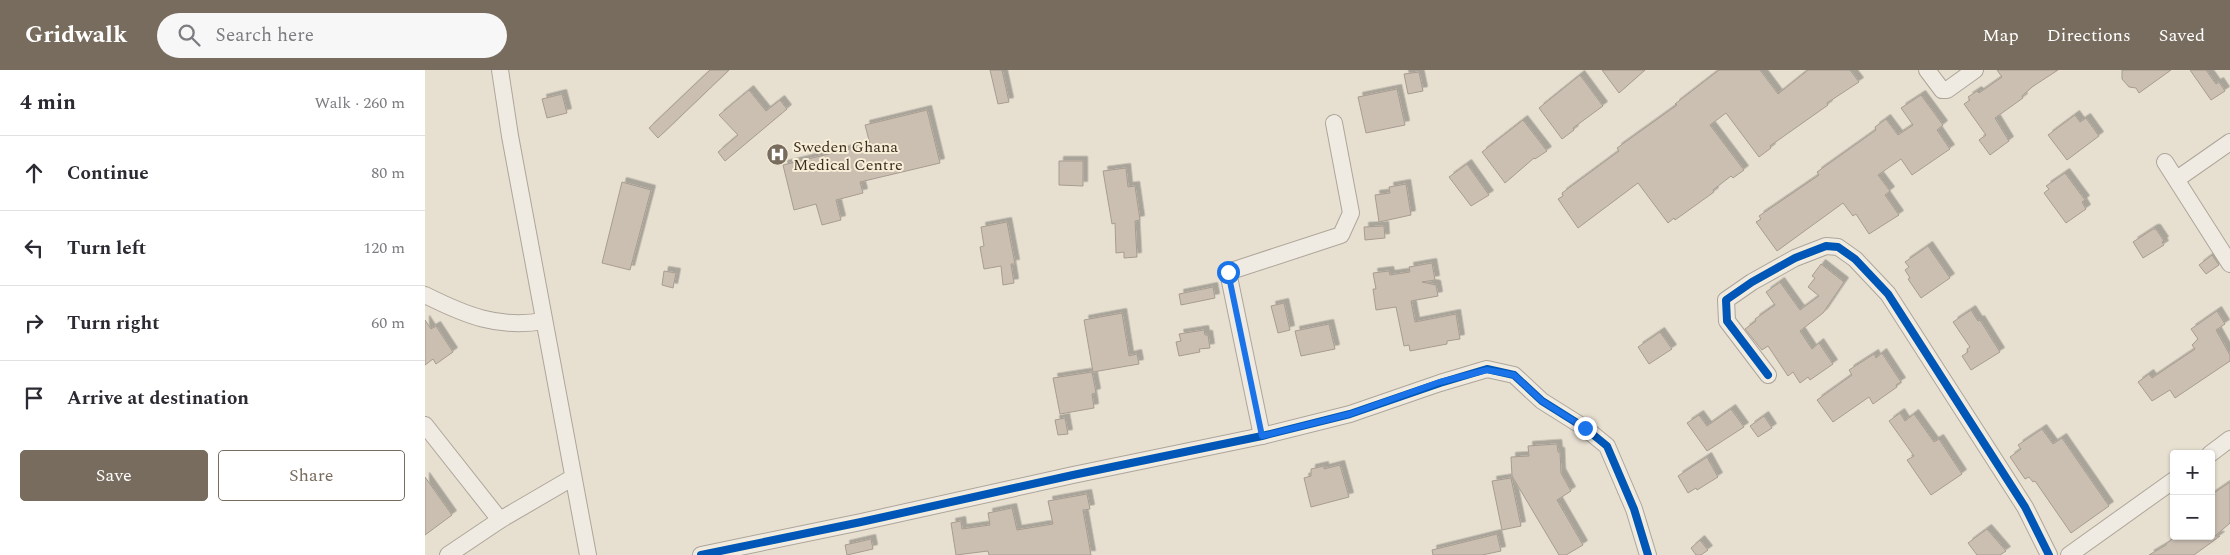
<!DOCTYPE html>
<html lang="en">
<head>
<meta charset="utf-8">
<style>
	:root { --surface:#fff; --page:#f7f7f7; --text:#2b2b33; --muted:#7c7c81; --line:#e1e1e2; --accent:#786c5e }
	body { margin:0; font-family:Spectral,serif; background:var(--page); color:var(--text) }
	.controls { position:absolute; right:15px; bottom:15px; display:grid; overflow:hidden; border-radius:5px; box-shadow:0 1px 4px #0004 }
	.controls button { width:45px; height:45px; display:grid; place-items:center; padding:0; border:0; border-bottom:1px solid var(--line); background:var(--surface); color:var(--text); font:25px sans-serif }
	.stop { position:absolute; width:15px; height:15px; margin:-11px; border:4px solid #1a73e8; border-radius:50%; background:#fff }
	.stop.end { background:#1a73e8; border-color:#fff; box-shadow:0 1px 5px #0008 }
	.list { margin:0; padding:0; list-style:none }
	h2 { display:flex; justify-content:space-between; align-items:center; height:65px; margin:0; padding:0 20px; font-size:21px }
	h2 small { font-size:16px; font-weight:400; color:var(--muted) }
	.list li { display:grid; grid-template-columns:32px 1fr auto; gap:15px; align-items:center; box-sizing:border-box; height:75px; padding:0 20px; border-top:1px solid var(--line) }
	.list b { display:block; font-size:19px; white-space:nowrap }
	.list em { font-size:16px; font-style:normal; color:var(--muted) }
	.actions { display:flex; gap:10px; padding:15px 20px }
	.actions a { flex:1; padding:11px 0; border:1px solid var(--accent); border-radius:5px; text-align:center; font-size:18px; color:var(--accent) }
	.actions .main { background:var(--accent); color:#fff }
	.icon { flex:none; width:28px; height:28px; fill:none; stroke:currentColor; stroke-width:2; stroke-linecap:round; stroke-linejoin:round }
	.map { position:relative; flex:none; width:1805px; height:485px; overflow:hidden }
	header { display:flex; align-items:center; gap:30px; box-sizing:border-box; height:70px; padding:0 25px; background:var(--accent); color:#fff }
	header strong { font-size:24px }
	nav { display:flex; gap:28px; margin-inline-start:auto; font-size:18px }
	.search { width:350px; height:45px; background:var(--page); display:flex; align-items:center; gap:12px; box-sizing:border-box; padding:0 18px; border-radius:28px; color:var(--muted); font-size:19px }
	main { display:flex }
	aside { flex:1; background:var(--surface) }
	.map>svg:first-child { display:block }
</style>
</head>
<body>
<header>
<strong>Gridwalk</strong>
<div class="search"><svg class="icon" aria-label="search" viewBox="0 0 24 24"><circle cx="10" cy="10" r="6"/><path d="M15 15l6 6"/></svg>Search here</div>
<nav><a>Map</a><a>Directions</a><a>Saved</a></nav>
</header>
<main>
<aside>
<h2>4 min<small>Walk · 260 m</small></h2>
<ul class="list">
<li><svg class="icon" aria-label="ahead" viewBox="0 0 24 24"><path d="M12 20V5M6 11l6-6 6 6"/></svg><div><b>Continue</b></div><em>80 m</em></li>
<li><svg class="icon" aria-label="left" viewBox="0 0 24 24"><path d="M17 20v-9H6M10 6l-5 5 5 5"/></svg><div><b>Turn left</b></div><em>120 m</em></li>
<li><svg class="icon" aria-label="right" viewBox="0 0 24 24"><path d="M7 20v-9h11M14 6l5 5-5 5"/></svg><div><b>Turn right</b></div><em>60 m</em></li>
<li><svg class="icon" aria-label="arrive" viewBox="0 0 24 24"><path d="M6 21V4h12l-3 4 3 4H6"/></svg><div><b>Arrive at destination</b></div></li>
</ul>
<div class="actions"><a class="main">Save</a><a>Share</a></div>
</aside>
<div class="map">
<svg width="1805" height="485" viewBox="0 0 1805 485">
	<defs>
		<filter id="shadow"><feDropShadow dx="4.5" dy="-4.5" stdDeviation="0" flood-color="#0004"/></filter>
	</defs>
	<rect width="100%" height="100%" fill="#e7e0d1"/>
	<g fill="#cbbfb2" stroke="#a89c90" filter="url(#shadow)">
		<polygon points="285,0 304,0 233,68 224,58"/>
		<polygon points="565,0 577,0 584,32 573,34"/>
		<polygon points="1177,0 1220,0 1194,23"/>
		<polygon points="1294,0 1335,0 1353,24 1383,0 1425,0 1434,12 1402,33 1403,35 1345,76 1346,78 1334,87 1301,43 1285,55 1319,100 1308,108 1306,106 1288,120 1289,122 1250,150 1249,148 1243,153 1213,113 1153,158 1133,129 1138,126 1137,123 1194,81 1192,78 1252,35 1250,34"/>
		<polygon points="1572,0 1633,0 1607,17 1597,26 1598,28 1570,48 1584,71 1565,85 1554,70 1561,65 1539,34 1545,30 1543,27 1552,21 1554,23 1577,7"/>
		<polygon points="1697,0 1746,0 1714,23 1711,18 1704,17 1697,9"/>
		<polygon points="1765,0 1781,0 1791,14 1794,12 1800,21 1786,30"/>
		<polygon points="994,2 998,21 983,24 979,4"/>
		<polygon points="1155,5 1178,36 1148,58 1149,60 1137,69 1114,38"/>
		<polygon points="972,19 980,55 941,63 933,27"/>
		<polygon points="324,20 341,41 355,30 362,39 300,91 293,82 313,65 294,45"/>
		<polygon points="137,24 142,43 122,48 117,29"/>
		<polygon points="1496,25 1518,55 1512,60 1525,79 1487,105 1476,89 1453,105 1465,121 1460,125 1474,145 1444,164 1431,144 1428,146 1418,133 1352,181 1331,152 1336,149 1334,146 1394,105 1392,102 1451,60 1450,57 1461,49 1473,65 1488,55 1476,38"/>
		<polygon points="502,40 515,93 435,112 438,123 411,130 416,150 397,155 391,134 369,140 358,95 445,74 440,55"/>
		<polygon points="1650,45 1655,52 1661,48 1674,66 1642,90 1623,65"/>
		<polygon points="1098,50 1122,81 1110,89 1109,88 1080,113 1057,82"/>
		<polygon points="634,91 658,91 658,116 634,115"/>
		<polygon points="1042,94 1064,125 1046,136 1024,107"/>
		<polygon points="701,98 703,117 710,116 715,150 710,151 712,187 699,188 699,182 691,183 690,153 687,154 678,101"/>
		<polygon points="1640,103 1660,130 1657,132 1661,139 1641,153 1619,123 1624,119 1621,116"/>
		<polygon points="197,112 226,120 205,200 177,193"/>
		<polygon points="981,114 986,145 954,152 950,125 965,123 964,117"/>
		<polygon points="582,152 590,194 586,194 589,213 578,215 576,196 559,199 555,177 559,176 556,157"/>
		<polygon points="959,156 960,168 940,170 939,157"/>
		<polygon points="1728,159 1731,159 1739,171 1737,172 1739,175 1718,188 1708,172"/>
		<polygon points="1503,176 1525,208 1496,228 1483,209 1485,208 1480,200 1484,197 1480,192"/>
		<polygon points="1787,185 1794,195 1781,204 1774,195"/>
		<polygon points="1007,193 1010,210 997,212 1011,215 1013,226 986,231 990,252 1031,244 1035,269 1022,271 1022,274 985,281 984,275 979,276 971,237 951,240 948,219 951,219 948,203 964,201 965,205 985,202 984,197"/>
		<polygon points="1396,194 1419,212 1398,243 1375,261 1387,279 1394,273 1408,294 1385,310 1383,307 1375,313 1368,302 1363,306 1343,276 1337,280 1320,259 1331,251 1330,249 1350,235 1341,222 1355,212 1375,240 1394,226 1383,217 1390,208 1387,206"/>
		<polygon points="239,201 251,203 248,218 237,215"/>
		<polygon points="788,217 790,228 756,235 754,224"/>
		<polygon points="859,233 865,260 853,263 846,236"/>
		<polygon points="1546,240 1553,251 1555,250 1575,282 1546,300 1537,286 1543,282 1542,279 1545,277 1528,252"/>
		<polygon points="1792,241 1800,254 1791,260 1805,285 1805,291 1750,328 1745,320 1727,331 1713,312 1724,304 1727,308 1770,279 1767,275 1773,269 1766,259"/>
		<polygon points="697,243 704,286 712,284 714,294 668,302 659,250"/>
		<polygon points="0,250 6,259 11,256 28,282 11,294 8,289 0,295"/>
		<polygon points="904,254 910,279 876,286 870,261"/>
		<polygon points="779,260 780,265 783,265 785,278 774,279 775,282 754,286 751,272 756,271 754,264"/>
		<polygon points="1235,262 1247,279 1224,294 1213,277"/>
		<polygon points="1457,283 1476,312 1471,315 1472,317 1448,334 1444,327 1408,352 1392,330 1427,305 1424,300 1449,284 1451,288"/>
		<polygon points="667,302 671,323 667,324 669,338 635,344 628,308"/>
		<polygon points="1306,339 1319,357 1282,381 1262,353 1274,345 1282,356"/>
		<polygon points="1475,343 1480,351 1489,344 1509,372 1514,369 1537,404 1506,425 1482,390 1489,386 1464,351"/>
		<polygon points="1339,346 1347,358 1333,367 1325,356"/>
		<polygon points="640,348 643,364 633,365 630,350"/>
		<polygon points="1617,359 1628,374 1637,368 1684,436 1646,463 1610,411 1608,412 1604,407 1600,409 1585,387 1596,379 1593,375"/>
		<polygon points="1132,374 1133,382 1135,382 1136,403 1146,421 1132,430 1158,475 1141,485 1134,485 1087,406 1086,387 1104,386 1103,376"/>
		<polygon points="1282,387 1293,407 1272,420 1271,418 1263,423 1253,406"/>
		<polygon points="915,395 924,427 886,437 879,408 886,406 886,399 899,396 899,399"/>
		<polygon points="0,407 27,445 0,465"/>
		<polygon points="1086,408 1096,456 1077,460 1067,411"/>
		<polygon points="1805,412 1805,453 1790,466 1795,466 1769,485 1724,485 1741,475 1741,474 1751,466 1786,466 1786,425"/>
		<polygon points="662,424 665,439 658,440 666,485 564,485 563,481 531,485 526,453 536,451 537,459 565,455 563,443 587,438 592,460 628,454 623,431"/>
		<polygon points="1562,459 1581,481 1575,485 1552,485 1543,473"/>
		<polygon points="1072,464 1076,481 1057,485 1008,485 1007,480"/>
		<polygon points="446,469 448,479 422,485 420,475"/>
		<polygon points="1275,470 1283,480 1276,485 1271,485 1266,478"/>
	</g>
	<g fill="none" stroke-linecap="round" stroke-linejoin="round">
		<defs>
			<g id="minor">
				<polyline points="75,0 85,66 163,485"/>
				<polyline points="1502,0 1517,20 1522,20 1550,0"/>
				<polyline points="1740,92 1805,194"/>
				<polyline points="1752,109 1805,72"/>
				<path d="M 0,225 C 40,245 73,259 119,251"/>
				<polyline points="1343,305 1302,251 1301,230 1327,212 1370,188 1401,176 1413,177 1430,189 1463,224 1600,437 1624,485"/>
				<polyline points="0,355 75,450"/>
				<polyline points="837,366 803,202 916,165 926,143 909,53"/>
				<polyline points="1785,384 1805,369"/>
				<polyline points="23,485 75,450 147,408"/>
				<polyline points="276,485 436,452 648,405 837,366 925,344 1015,313 1062,299 1089,305 1117,331 1160,358 1182,376 1209,439 1223,485"/>
				<polyline points="1644,485 1749,410"/>
			</g>
		</defs>
		<use href="#minor" stroke="#ada599" stroke-width="18"/>
		<use href="#minor" stroke="#efebe3" stroke-width="16"/>
		<defs>
			<g id="cycleway">
				<polyline points="1343,305 1302,251 1301,230 1327,212 1370,188 1401,176 1413,177 1430,189 1463,224 1600,437 1624,485"/>
				<polyline points="276,485 436,452 648,405 837,366 925,344 1015,313 1062,299 1089,305 1117,331 1160,358 1182,376 1209,439 1223,485"/>
			</g>
		</defs>
		<use href="#cycleway" stroke="#f7eed8" stroke-width="11"/>
		<use href="#cycleway" stroke="#0057b8" stroke-width="8"/>
	</g>
	<g fill="none" stroke-linecap="round" stroke-linejoin="round">
		<polyline stroke="#1a73e8" stroke-width="6" points="803,202 837,366 925,344 1015,312 1062,300 1089,305 1117,331 1160,358"/>
	</g>
	<defs>
		<symbol id="hospital-disc" viewBox="-11 -11 22 22"><circle r="9.5" fill="#786c5e" stroke="#f7eed8"/><path d="M-5-5h3v3.5h4V-5h3V5h-3V1.5h-4V5h-3Z" fill="#fff"/></symbol>
	</defs>
	<g fill-rule="evenodd">
		<use href="#hospital-disc" x="340" y="72" width="25" height="25"/>
	</g>
	<g text-anchor="middle" stroke-width="4" stroke-linejoin="round" paint-order="stroke">
		<g font-size="16" fill="#3d2e20" stroke="#f7eed8" text-anchor="start">
			<text x="368" y="82">Sweden Ghana<tspan x="368" dy="18">Medical Centre</tspan></text>
		</g>
	</g>
</svg>
<div class="controls">
<button>+</button>
<button>−</button>
</div>
<div class="stop" style="left:803px;top:202px"></div>
<div class="stop end" style="left:1160px;top:358px"></div>
</div>
</main>
</body>
</html>
